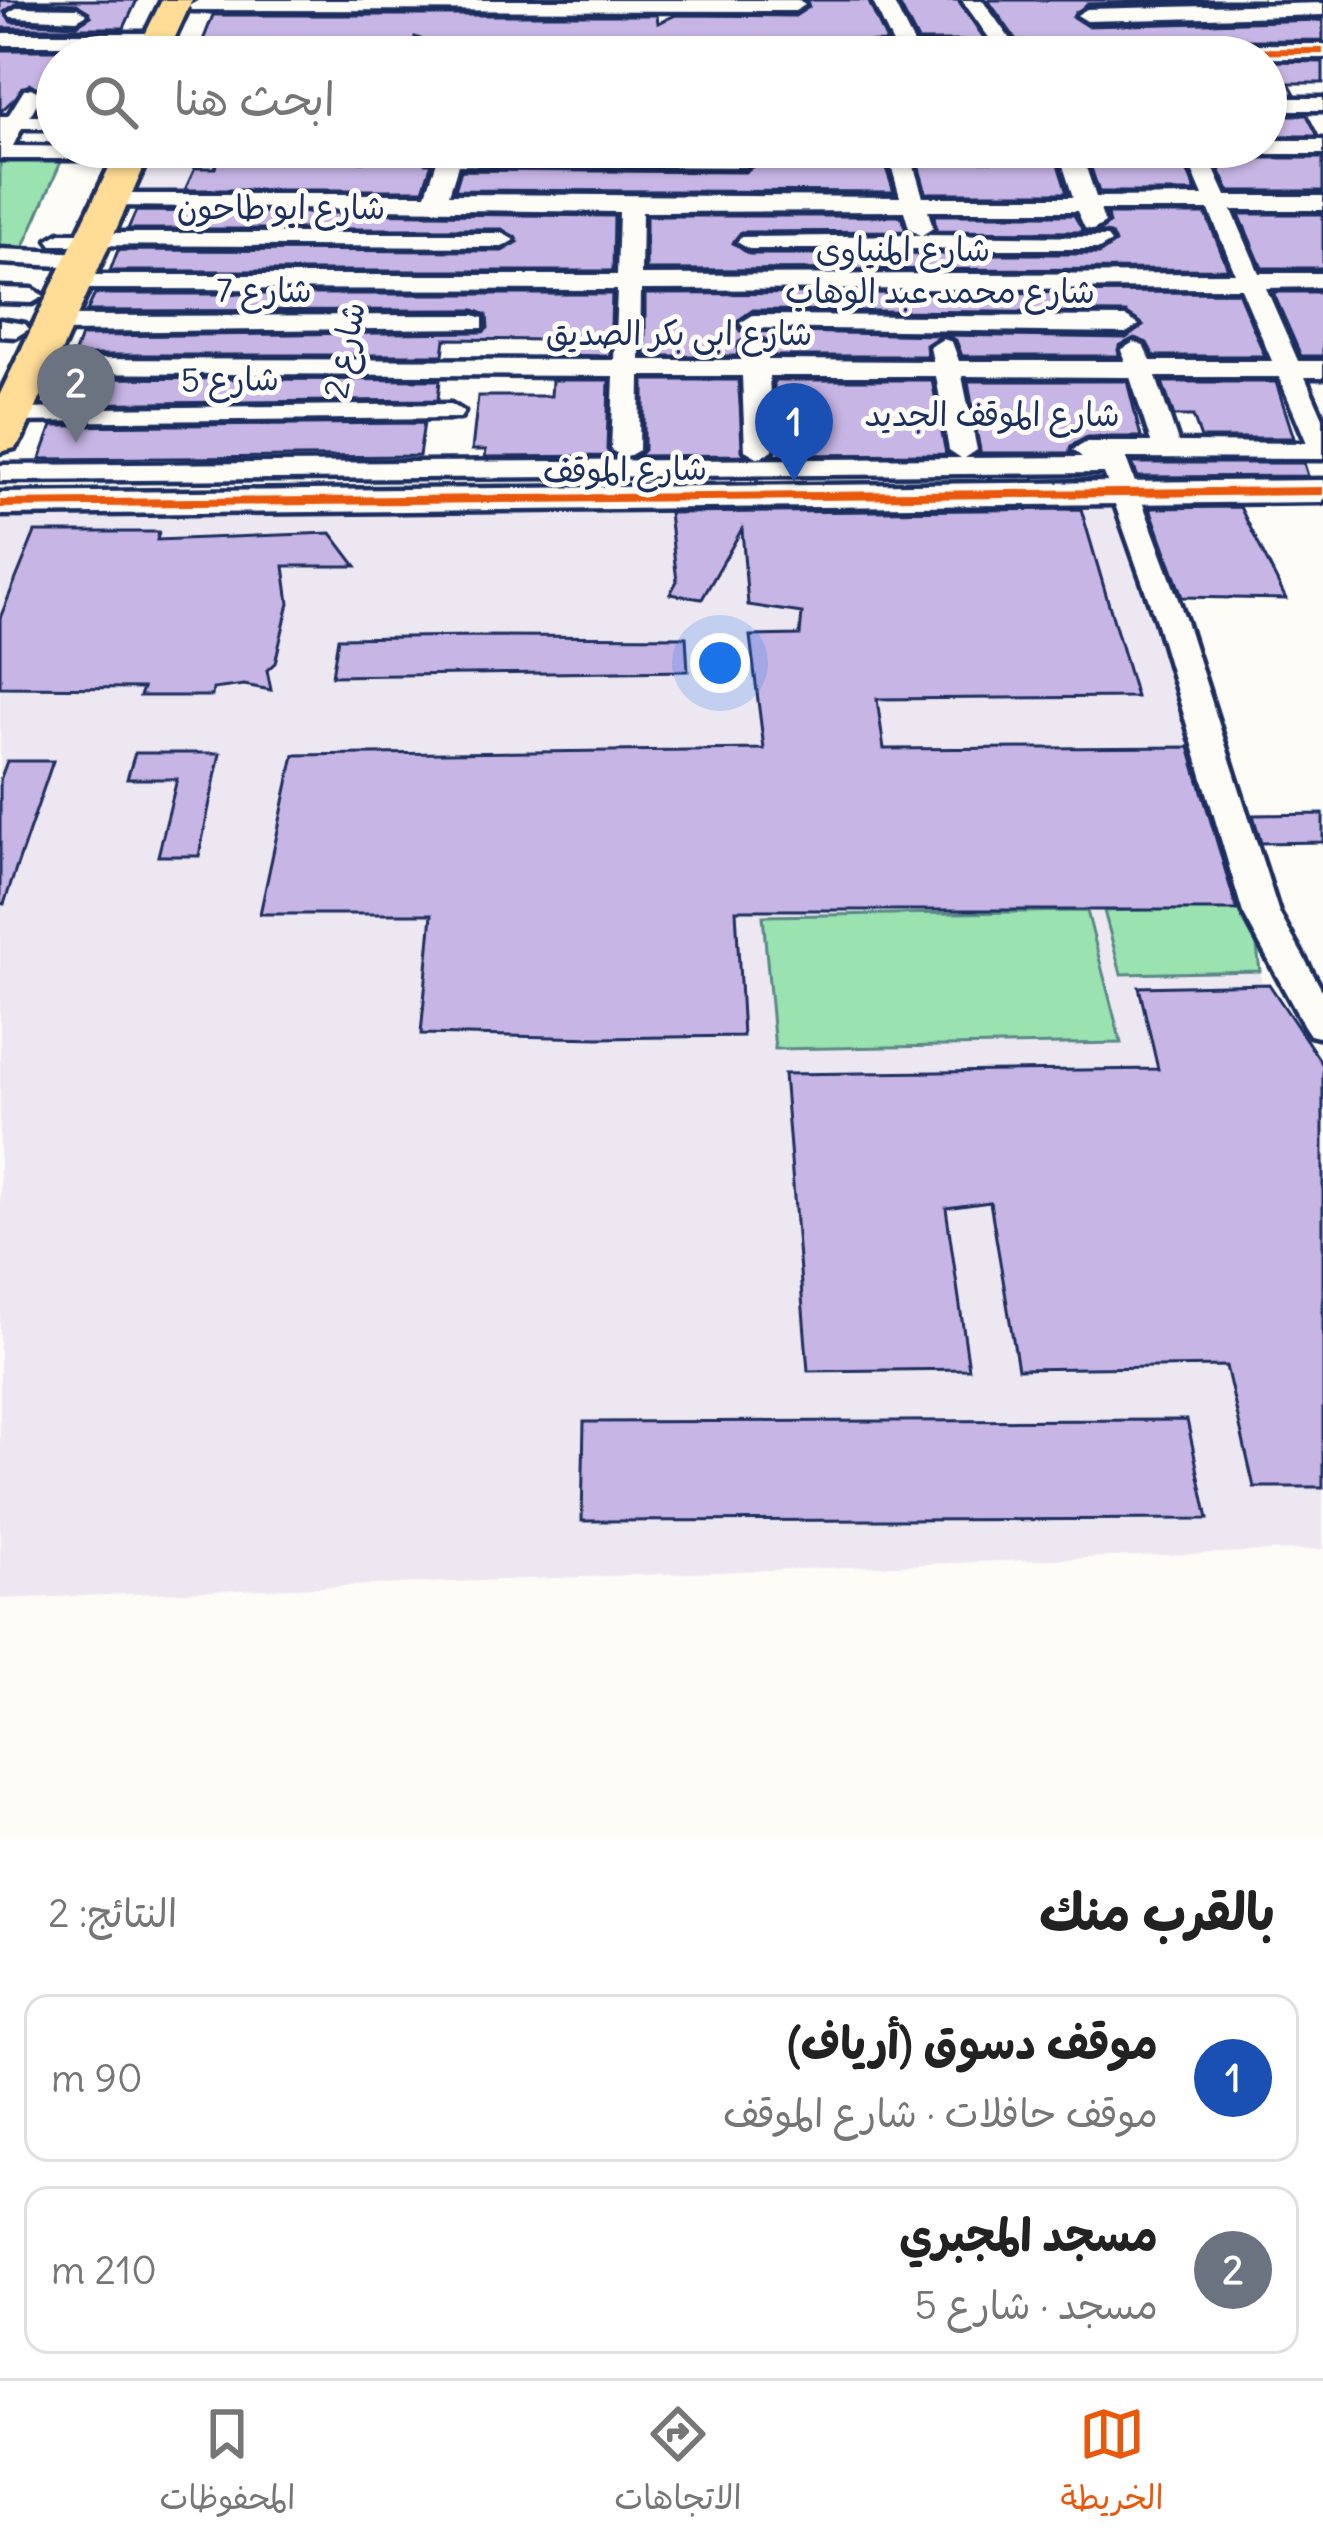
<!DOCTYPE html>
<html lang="ar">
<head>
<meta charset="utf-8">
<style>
	:root { --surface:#fff; --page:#f2f2f2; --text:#222; --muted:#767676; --line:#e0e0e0; --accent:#ea580c }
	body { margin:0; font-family:Delius,"Playpen Sans Arabic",sans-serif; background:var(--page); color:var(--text); direction:rtl }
	.you { position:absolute; left:720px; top:663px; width:42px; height:42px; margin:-30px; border:9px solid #fff; border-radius:50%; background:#1a73e8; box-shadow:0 0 0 18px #1a73e833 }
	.badge { display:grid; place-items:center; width:78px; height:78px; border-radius:50%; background:var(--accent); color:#fff; font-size:39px; font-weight:700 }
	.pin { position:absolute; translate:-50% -99px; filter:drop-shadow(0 3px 6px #0008) }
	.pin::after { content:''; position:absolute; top:63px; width:42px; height:36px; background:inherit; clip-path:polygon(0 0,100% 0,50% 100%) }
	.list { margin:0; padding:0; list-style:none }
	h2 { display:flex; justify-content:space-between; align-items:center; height:156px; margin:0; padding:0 48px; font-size:51px }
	h2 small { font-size:39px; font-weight:400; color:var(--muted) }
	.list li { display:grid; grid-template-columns:78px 1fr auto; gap:36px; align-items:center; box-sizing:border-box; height:168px; margin:0 24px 24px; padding:0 24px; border:3px solid var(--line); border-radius:24px }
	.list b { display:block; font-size:45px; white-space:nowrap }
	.list p { margin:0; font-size:39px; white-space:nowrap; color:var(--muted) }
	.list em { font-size:39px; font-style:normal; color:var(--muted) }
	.icon { flex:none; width:66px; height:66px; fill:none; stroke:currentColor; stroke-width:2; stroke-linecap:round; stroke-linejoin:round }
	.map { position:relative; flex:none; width:1323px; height:1838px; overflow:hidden; direction:ltr }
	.search { position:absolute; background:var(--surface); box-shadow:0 3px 9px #0004; left:36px; right:36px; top:36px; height:132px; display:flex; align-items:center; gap:30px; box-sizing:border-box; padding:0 42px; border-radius:66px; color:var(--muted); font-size:45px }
	.sheet { height:540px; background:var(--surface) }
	nav { display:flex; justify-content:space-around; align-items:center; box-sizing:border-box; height:168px; border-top:3px solid var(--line); background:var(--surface); font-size:33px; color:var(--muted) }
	nav a { display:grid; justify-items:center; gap:6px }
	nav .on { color:var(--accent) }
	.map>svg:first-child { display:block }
</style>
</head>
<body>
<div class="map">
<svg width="1323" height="1838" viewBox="0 0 1323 1838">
	<rect width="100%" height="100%" fill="#fdfcf7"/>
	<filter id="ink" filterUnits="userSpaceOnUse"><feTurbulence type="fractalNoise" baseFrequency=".00833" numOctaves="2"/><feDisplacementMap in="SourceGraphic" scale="24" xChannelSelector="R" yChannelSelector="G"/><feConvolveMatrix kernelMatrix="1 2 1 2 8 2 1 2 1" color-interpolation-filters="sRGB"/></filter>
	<g filter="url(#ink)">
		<g fill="#ede7f2">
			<polygon points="154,147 652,147 651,157 440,155 430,200 132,198"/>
			<polygon points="663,508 1127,508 1252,906 1263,992 1323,1221 1323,1549 0,1599 0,515"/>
		</g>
		<g fill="#9ae2b0" stroke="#5a8887" stroke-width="3">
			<polygon points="0,155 64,155 22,251 0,250"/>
			<polygon points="1252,906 1260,971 1121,974 1104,911"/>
			<polygon points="1087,911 1121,1043 775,1049 763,916"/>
		</g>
		<g fill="#c7b5e5" stroke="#1b2f5e" stroke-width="3" fill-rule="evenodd">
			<path d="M 0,0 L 137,0 L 124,28 L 0,28 ZM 18,2 L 77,4 L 91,16 L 77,25 L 11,22 L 4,12 Z"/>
			<polygon points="806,0 868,0 887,42 431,43 415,37 414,43 202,43 213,15 657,15 658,23 676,15 795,16 809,7"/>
			<polygon points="897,0 958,0 986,41 918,41"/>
			<polygon points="988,0 1264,0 1087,4 1073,17 1087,26 1323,20 1323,40 1017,41"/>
			<polygon points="0,50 111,50 102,57 57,57 57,112 38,112 46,93 30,84 0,112"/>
			<polygon points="1266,61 1323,62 1323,83 1289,83 1295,94 1266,94"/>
			<polygon points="1266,115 1307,115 1318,136 1266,136"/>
			<polygon points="222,147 345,147 345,161 391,161 400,147 427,147 425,163 432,163 423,190 185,190 195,168 215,168"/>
			<polygon points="584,147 879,147 894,192 455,190 461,170 745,172 760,161 745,148"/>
			<polygon points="1084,147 1178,147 1196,192 1099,192"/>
			<polygon points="1214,158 1323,158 1323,191 1229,191"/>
			<polygon points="917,161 1057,161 1067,193 926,193"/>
			<polygon points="136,211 614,216 613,271 110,271 118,250 502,251 518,242 502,229 128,229"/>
			<polygon points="1107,214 1206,214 1228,269 646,270 646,216 901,216 906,231 741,232 733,243 749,254 1099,254 1115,243 1111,234 1098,232 1109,224"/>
			<polygon points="1239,214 1323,214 1323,268 1262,268"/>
			<polygon points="934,215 1074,215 1084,232 936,231"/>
			<polygon points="1238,292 1265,356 1154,356 1147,343 1135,338 1119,346 1119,356 962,356 956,340 946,335 1126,338 1143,326 1126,313 753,310 736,322 740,331 941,335 926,345 927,356 772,356 769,342 756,334 739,342 737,356 645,356 645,294"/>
			<polygon points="1273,292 1323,292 1323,356 1301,356"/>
			<polygon points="95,294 612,294 610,356 553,355 554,340 445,339 443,355 74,355 81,336 483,332 488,328 487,315 474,310 87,311"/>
			<polygon points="61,378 440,380 438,400 50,404"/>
			<polygon points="552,380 609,380 607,450 613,456 485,457 486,450 472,450 478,396 551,396"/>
			<polygon points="644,380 738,380 745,455 638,456 644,450"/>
			<polygon points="774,380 932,380 946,454 774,455"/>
			<polygon points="968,381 1127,381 1141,437 1087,437 1071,446 1070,453 980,453"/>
			<polygon points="1162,382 1276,382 1294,438 1201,438 1193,416 1174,416"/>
			<polygon points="424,423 419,456 40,459 52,426"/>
			<polygon points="1132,463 1304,463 1308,476 1138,477"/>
			<polygon points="1240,507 1286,599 1182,597 1150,508"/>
			<polygon points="1081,509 1136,697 877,699 884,749 1189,747 1237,910 736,910 743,1036 599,1038 421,1034 432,914 260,914 294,755 764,749 750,636 800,635 802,613 748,605 742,529 702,599 670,594 677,581 669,513"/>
			<polygon points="35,532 159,532 157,540 331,533 356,566 284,566 289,603 275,663 267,670 271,690 244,685 213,689 212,696 140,696 143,688 0,687 0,618"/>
			<polygon points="475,636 686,637 688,671 332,676 338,638"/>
			<polygon points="135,753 220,753 199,856 158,856 177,779 127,779"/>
			<polygon points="7,761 53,761 4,904 0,903 0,780"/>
			<polygon points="1323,814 1323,842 1261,843 1253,815"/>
			<polygon points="1269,984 1323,1065 1323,1487 1254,1487 1226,1366 1018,1369 990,1202 946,1208 969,1369 808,1371 784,1074 1158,1069 1139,987"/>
			<polygon points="1187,1420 1208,1519 582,1521 584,1422"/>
		</g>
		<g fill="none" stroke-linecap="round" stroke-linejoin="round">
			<defs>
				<g id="minor">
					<polygon points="199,0 798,0 805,5 795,11 192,10 189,6"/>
					<polygon points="872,0 892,0 915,46 995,46 962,0 982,0 1015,46 1323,45 1323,57 168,54 178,48 894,46"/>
					<polygon points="1323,3 1323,15 1087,21 1077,15 1087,9"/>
					<polygon points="18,7 77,8 87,14 77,20 11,17 8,13"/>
					<polygon points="0,33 158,33 168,39 158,45 0,45"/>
					<polygon points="31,88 42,94 30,116 57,116 57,128 22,128 13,146 101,147 109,149 109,159 0,159 0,116 8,116 24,90"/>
					<rect x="1266" y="98" width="57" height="12"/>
					<path d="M 1266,140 L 1323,140 L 1323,154 L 1207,154 L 1226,196 L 1323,196 L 1323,210 L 1232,210 L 1259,273 L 1323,273 L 1323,287 L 1266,288 L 1298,361 L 1323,361 L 1323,377 L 1305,377 L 1323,418 L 1323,459 L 1126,458 L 1186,621 L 1279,913 L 1323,992 L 1323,1038 L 1310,1035 L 1304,1026 L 1243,913 L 1156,621 L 1104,473 L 0,481 L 0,465 L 961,458 L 949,450 L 936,376 L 769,376 L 773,450 L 759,458 L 745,450 L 742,376 L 640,376 L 639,450 L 625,458 L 611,450 L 614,376 L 25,373 L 21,367 L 34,359 L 614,360 L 617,290 L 74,289 L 62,282 L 74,275 L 617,275 L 619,212 L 112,206 L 104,204 L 104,194 L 426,194 L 438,158 L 449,151 L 745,153 L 756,160 L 745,167 L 458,165 L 449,194 L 900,197 L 886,147 L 1079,147 L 1096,197 L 1203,196 L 1182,147 L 1266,147 ZM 1060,156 L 1073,197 L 923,197 L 911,157 ZM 1100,210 L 1209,210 L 1235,273 L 641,275 L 642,212 L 904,211 L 909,228 L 920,235 L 741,237 L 737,242 L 749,249 L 1099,249 L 1111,242 L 1107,237 L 922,235 L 933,228 L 928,211 L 1077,211 L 1085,228 L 1093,230 L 1105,223 ZM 1241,288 L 1272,361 L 1151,361 L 1143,345 L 1134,342 L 1121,350 L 1125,361 L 959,361 L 952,342 L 943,339 L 930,347 L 933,361 L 768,360 L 767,346 L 754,338 L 741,346 L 742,360 L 640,360 L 641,290 ZM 962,376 L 1130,377 L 1151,442 L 1087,442 L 1073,450 L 1082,457 L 965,458 L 977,450 ZM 1156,377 L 1279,377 L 1307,443 L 1178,442 Z"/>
					<polygon points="60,233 502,233 514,240 502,247 52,245 48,240"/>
					<polygon points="0,249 84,253 96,260 84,267 0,263"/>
					<polygon points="0,288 32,289 44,296 32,303 0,302"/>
					<polygon points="474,315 483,318 483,328 54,332 41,324 54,316"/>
					<polygon points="753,315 1126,317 1139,325 1126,333 744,328 740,323"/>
					<polygon points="0,320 25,324 29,329 16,337 0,336"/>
					<polygon points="451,404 464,412 460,418 0,422 0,411 10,409"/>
				</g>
				<polygon id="tertiary" points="1323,480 1323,502 0,515 0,493"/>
				<g id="primary">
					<polygon points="162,0 192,0 166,57 134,57"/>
					<polygon points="119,147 153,147 22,439 15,448 0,452 0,394"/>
				</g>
			</defs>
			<use href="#minor" stroke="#1b2f5e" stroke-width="9"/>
			<use href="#tertiary" stroke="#1b2f5e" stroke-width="9"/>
			<use href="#primary" stroke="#1b2f5e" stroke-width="9"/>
			<use href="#minor" fill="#fdfcf7" fill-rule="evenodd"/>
			<use href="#tertiary" fill="#fdfcf7" fill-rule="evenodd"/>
			<use href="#primary" fill="#ffdd96" fill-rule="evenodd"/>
			<defs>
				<g id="cycleway">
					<polygon points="1323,48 1323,54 178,57 173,54 178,51"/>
					<polygon points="1323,487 1323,495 0,508 0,500"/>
				</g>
			</defs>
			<use href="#cycleway" stroke="#fdfcf7" stroke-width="8"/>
			<use href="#cycleway" fill="#e8590c" fill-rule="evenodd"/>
		</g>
	</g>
	<g text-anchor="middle" stroke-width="10" stroke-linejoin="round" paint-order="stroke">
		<g font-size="33" fill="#1b2f5e" stroke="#fdfcf7">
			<text x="281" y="219">شارع ابو طاحون</text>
			<text x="903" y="261">شارع المنياوى</text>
			<text x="264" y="302">شارع 7</text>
			<text x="940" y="303">شارع محمد عبد الوهاب</text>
			<text x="679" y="345">شارع ابى بكر الصديق</text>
			<text transform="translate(344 350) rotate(-79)" y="12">شارع 2</text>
			<text transform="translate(230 379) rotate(-1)" y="12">شارع 5</text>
			<text x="992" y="426">شارع الموقف الجديد</text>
			<text transform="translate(625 469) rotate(-1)" y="12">شارع الموقف</text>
		</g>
	</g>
</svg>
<div class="you"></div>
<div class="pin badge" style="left:794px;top:482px;background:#1a4fb4">1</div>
<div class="pin badge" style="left:76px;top:443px;background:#6b7280">2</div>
<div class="search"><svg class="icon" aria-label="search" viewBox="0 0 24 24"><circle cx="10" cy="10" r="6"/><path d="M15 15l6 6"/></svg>ابحث هنا</div>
</div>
<section class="sheet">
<h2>بالقرب منك<small>النتائج: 2</small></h2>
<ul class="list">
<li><span class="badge" style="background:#1a4fb4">1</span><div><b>موقف دسوق (أرياف)</b><p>موقف حافلات · شارع الموقف</p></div><em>90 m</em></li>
<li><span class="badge" style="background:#6b7280">2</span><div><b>مسجد المجبري</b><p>مسجد · شارع 5</p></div><em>210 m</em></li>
</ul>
</section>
<nav>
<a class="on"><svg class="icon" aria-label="map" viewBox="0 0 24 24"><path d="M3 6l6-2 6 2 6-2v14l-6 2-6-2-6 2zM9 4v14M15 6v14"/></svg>الخريطة</a>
<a><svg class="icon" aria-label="directions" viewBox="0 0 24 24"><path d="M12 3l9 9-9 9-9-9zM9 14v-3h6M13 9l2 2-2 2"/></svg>الاتجاهات</a>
<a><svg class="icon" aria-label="saved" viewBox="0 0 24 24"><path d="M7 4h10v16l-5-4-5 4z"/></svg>المحفوظات</a>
</nav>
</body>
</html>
